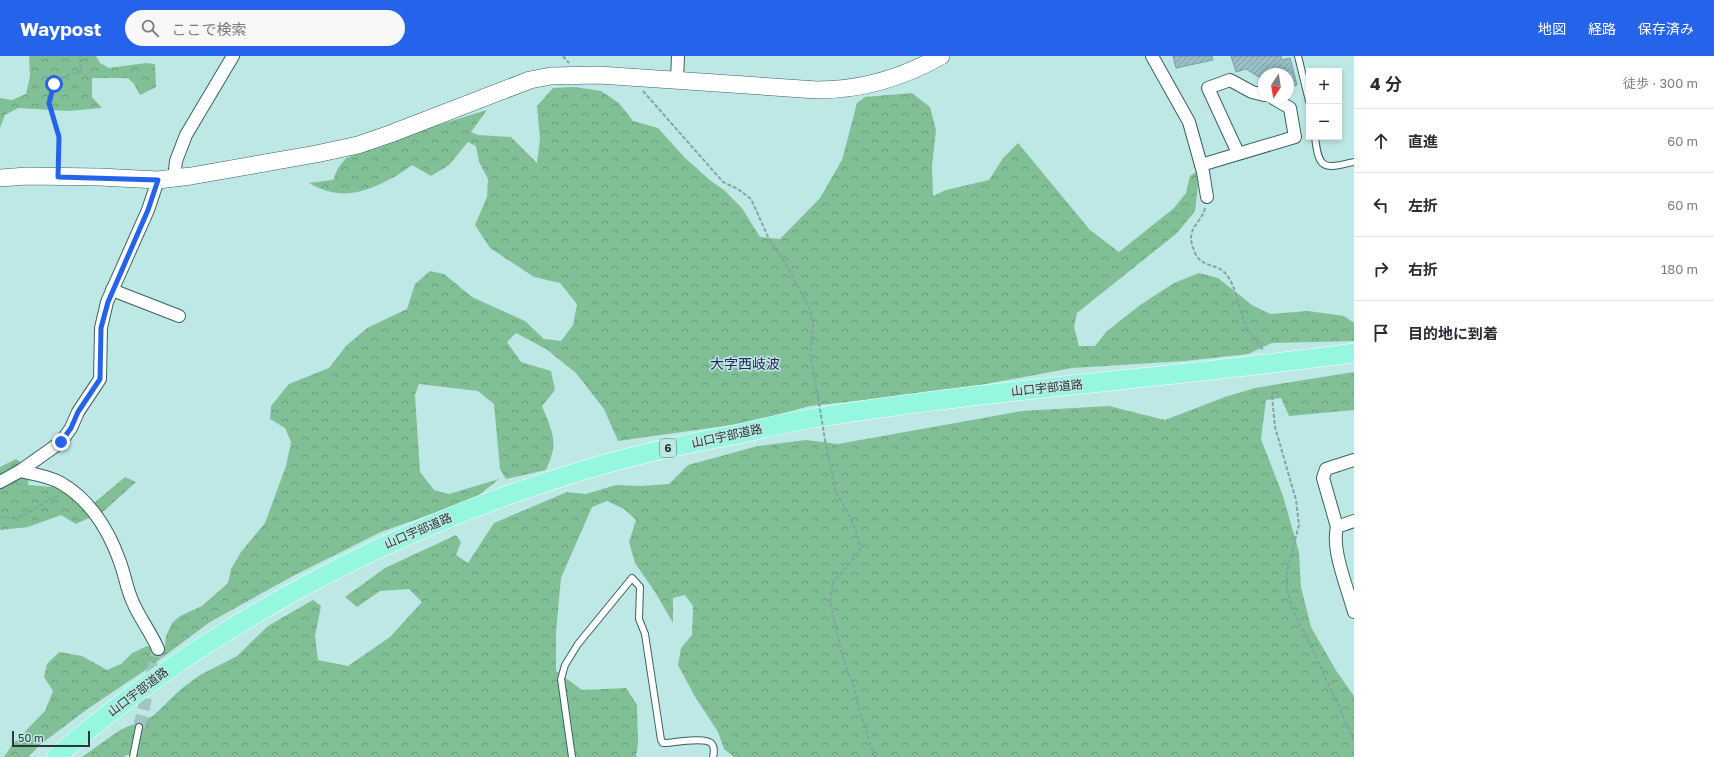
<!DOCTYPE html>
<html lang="ja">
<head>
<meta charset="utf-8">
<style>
	:root { --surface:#fff; --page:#f7f7f7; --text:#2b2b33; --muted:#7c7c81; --line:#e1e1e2; --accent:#2563eb }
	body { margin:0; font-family:"Golos Text","Noto Sans JP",sans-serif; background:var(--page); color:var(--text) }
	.controls { position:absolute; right:12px; top:12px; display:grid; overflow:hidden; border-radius:0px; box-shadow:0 2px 6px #0003 }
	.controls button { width:36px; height:36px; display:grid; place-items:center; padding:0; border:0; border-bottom:1px solid var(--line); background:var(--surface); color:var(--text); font:20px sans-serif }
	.compass { position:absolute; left:1258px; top:12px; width:36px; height:36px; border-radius:50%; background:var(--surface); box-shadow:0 2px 6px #0003; rotate:192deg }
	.scale { position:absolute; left:12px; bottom:10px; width:78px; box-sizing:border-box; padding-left:4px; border:2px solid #283938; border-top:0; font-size:11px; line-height:14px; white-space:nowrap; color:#283938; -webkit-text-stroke:3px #bee8e6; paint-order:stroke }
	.stop { position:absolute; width:12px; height:12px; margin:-9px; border:3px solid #2563eb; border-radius:50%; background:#fff }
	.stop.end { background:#2563eb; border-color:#fff; box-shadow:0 1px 4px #0008 }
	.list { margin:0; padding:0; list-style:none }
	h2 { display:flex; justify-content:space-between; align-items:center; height:52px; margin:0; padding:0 16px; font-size:17px }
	h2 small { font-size:13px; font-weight:400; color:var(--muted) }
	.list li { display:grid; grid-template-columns:26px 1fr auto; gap:12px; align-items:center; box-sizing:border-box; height:64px; padding:0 16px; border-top:1px solid var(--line) }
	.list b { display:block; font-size:15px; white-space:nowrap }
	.list em { font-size:13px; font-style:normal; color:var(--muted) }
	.icon { flex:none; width:22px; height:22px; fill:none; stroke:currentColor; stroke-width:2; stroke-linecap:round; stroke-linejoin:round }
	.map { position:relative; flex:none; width:1354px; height:701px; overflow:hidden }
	header { display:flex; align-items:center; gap:24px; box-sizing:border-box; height:56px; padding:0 20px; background:var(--accent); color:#fff }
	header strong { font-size:19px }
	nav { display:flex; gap:22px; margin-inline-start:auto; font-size:14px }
	.search { width:280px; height:36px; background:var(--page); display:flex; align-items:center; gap:10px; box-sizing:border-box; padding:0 14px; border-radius:22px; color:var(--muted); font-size:15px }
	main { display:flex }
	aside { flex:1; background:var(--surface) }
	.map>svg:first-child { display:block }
</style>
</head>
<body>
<header>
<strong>Waypost</strong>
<div class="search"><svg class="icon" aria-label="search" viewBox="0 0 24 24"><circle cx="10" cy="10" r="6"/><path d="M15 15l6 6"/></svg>ここで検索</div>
<nav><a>地図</a><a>経路</a><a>保存済み</a></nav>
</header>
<main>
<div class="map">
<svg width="1354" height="701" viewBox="0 0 1354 701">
	<defs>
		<pattern id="forest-crowns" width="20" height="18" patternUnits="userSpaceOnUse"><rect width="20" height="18" fill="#81c096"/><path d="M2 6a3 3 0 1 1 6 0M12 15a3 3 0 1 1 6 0" fill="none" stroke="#6a9d7b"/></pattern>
		<pattern id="building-hatch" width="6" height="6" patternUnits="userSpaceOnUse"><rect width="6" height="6" fill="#99c0c9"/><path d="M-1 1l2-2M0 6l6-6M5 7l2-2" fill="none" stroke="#7d9da4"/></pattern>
	</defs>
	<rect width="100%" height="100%" fill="#bee8e6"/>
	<g fill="url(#forest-crowns)">
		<polygon points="29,0 96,0 100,7 109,12 146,7 155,8 156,31 140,39 134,28 128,22 92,22 92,41 102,52 68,55 18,52 5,59 0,72 0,42 12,44 26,38 30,20"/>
		<path d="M 575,31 L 601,35 L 619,47 L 633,65 L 658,72 L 685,102 L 711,125 L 724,134 L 742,152 L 760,181 L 780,183 L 820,142 L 842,104 L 857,47 L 865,41 L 912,37 L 930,51 L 936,74 L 932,110 L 933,140 L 946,134 L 989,124 L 1003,102 L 1018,87 L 1090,174 L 1119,196 L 1174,152 L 1186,137 L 1190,120 L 1196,116 L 1198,129 L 1195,155 L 1177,177 L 1077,257 L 1074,271 L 1079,290 L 1095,290 L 1106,276 L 1140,249 L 1174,227 L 1199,217 L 1218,222 L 1252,249 L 1270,258 L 1308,255 L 1344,260 L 1354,267 L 1354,285 L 1272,287 L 1248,298 L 1185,305 L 1072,312 L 948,335 L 810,350 L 746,367 L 618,385 L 604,353 L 576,317 L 546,293 L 516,277 L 507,286 L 521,306 L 551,315 L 555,334 L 542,350 C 553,378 559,385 546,414 L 506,423 L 500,413 L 494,348 L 478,335 L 419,328 L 415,339 L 420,416 L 434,434 L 449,438 L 499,423 L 474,443 L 381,476 L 291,521 L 210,566 L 147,613 L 86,654 L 41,688 L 28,701 L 4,701 L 12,689 L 45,655 L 53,635 L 44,621 L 47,608 L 59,596 L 82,600 L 107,614 L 121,608 L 132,597 L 147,590 L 161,595 L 165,590 L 166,580 L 172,567 L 180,560 L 202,550 L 228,527 L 231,513 L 241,496 L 265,467 L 286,410 L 291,386 L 285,372 L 270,363 L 271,350 L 289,328 L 329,312 L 346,290 L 367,272 L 407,253 L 415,228 L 430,215 L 444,218 L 472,241 L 525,265 L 544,283 L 561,285 L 573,269 L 577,248 L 560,227 L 534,221 L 490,192 L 475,169 L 487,141 L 488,123 L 479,106 L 476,90 L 468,86 L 449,109 L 431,120 L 412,109 C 397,121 370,135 351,137 C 337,139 321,134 309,127 L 333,124 L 338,112 L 346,102 L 428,72 L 487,54 L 471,76 L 478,79 L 511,81 L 537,107 L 540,83 L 537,50 L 553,32 Z"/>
		<polygon points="1354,316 1354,354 1289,360 1281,342 1266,344 1261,383 1283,440 1299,496 1301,531 1311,571 1337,616 1354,640 1354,701 734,701 724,693 718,676 694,639 678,609 681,592 692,579 693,550 685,539 673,542 673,567 655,536 635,507 629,486 636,464 624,453 607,445 592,451 561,522 556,576 556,615 582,634 626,632 637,649 638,687 636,701 137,701 137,697 127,699 123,701 82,701 120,674 153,660 181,633 200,619 237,600 268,570 313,544 321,550 315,580 318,604 348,610 390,581 422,546 409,533 380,535 357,551 345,541 385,512 456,479 461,486 456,499 468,507 494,467 567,436 586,438 616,429 641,430 669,428 688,409 758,390 806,384 838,388 1022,355 1109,350 1165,364 1225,341 1255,332"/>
		<polygon points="16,403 30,413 28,429 77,433 94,447 125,421 136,426 104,455 76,468 61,459 28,471 0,474 0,411"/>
	</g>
	<g fill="url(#building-hatch)" stroke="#789ea7">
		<polygon points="1173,0 1212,0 1213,4 1176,12"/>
		<polygon points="1231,0 1281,0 1282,4 1290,2 1297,29 1288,31 1288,18 1264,18 1264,24 1246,13 1236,16"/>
	</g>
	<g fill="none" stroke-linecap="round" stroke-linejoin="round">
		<polyline stroke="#a0c5c3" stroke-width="12" stroke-dasharray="12 6" stroke-linecap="butt" points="139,671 158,593"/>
		<defs>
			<g id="lane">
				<polyline points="1298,0 1309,45"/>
				<path d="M 1315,81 C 1319,114 1323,113 1354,106"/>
				<polyline points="133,701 139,671"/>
				<path d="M 572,701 L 561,623 L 565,609 L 578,588 L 632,522 L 640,531 L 639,563 L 645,578 L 661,684 L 663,687 L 667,687 C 676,686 707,681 712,688 C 715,692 714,697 713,701"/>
			</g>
			<g id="street">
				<polyline points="1152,0 1189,66 1203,116 1207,141"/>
				<polyline points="677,24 678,0"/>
				<polyline points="1238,97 1208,32 1230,24 1252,36 1264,39"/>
				<polyline points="1201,109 1295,81 1290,52 1273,42"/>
				<polyline points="174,123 176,105 186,79 233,0"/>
				<polyline points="112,234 179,260"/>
				<path d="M 1354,404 L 1326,413 L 1323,422 L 1337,471 C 1331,494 1348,533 1354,556"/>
				<path d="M 20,415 C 34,418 49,420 61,427 C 90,444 109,475 120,506 C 124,517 126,528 130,539 C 136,558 150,574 158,593"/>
				<polyline points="0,426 20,415 61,386 71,372 78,356 100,323 101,272 107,246 148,154 158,124"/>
				<polyline points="1337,471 1354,465"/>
			</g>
			<path id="secondary" d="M 0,122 L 27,120 L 100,121 L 158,124 L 191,120 L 316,98 L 358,89 L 390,78 L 530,24 L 551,20 L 599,19 L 817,34 C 862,34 902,22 941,0"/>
			<path id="primary" d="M 56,701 C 211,567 395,470 591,412 C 638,398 685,388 733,379 C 758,374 783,367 808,363 C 989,333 1172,322 1354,297"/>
		</defs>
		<use href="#lane" stroke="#3a615f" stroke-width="8"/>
		<use href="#street" stroke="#3a615f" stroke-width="14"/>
		<use href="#secondary" stroke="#3a615f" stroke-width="18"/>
		<use href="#primary" stroke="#fff" stroke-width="20"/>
		<g stroke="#84a4a3" stroke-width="2" stroke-dasharray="4 2" stroke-linecap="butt">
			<polyline points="563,0 569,7"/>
			<polyline points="643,35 723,126 738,133 751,143 769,183 788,212 810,253 813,270 810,298 818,341"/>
			<polyline points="58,107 59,81 49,47 51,35 54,28 60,22 81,15 80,0"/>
			<path d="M 1205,152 C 1203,163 1191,170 1191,182 C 1191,187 1193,192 1195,197 C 1202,212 1216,207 1225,217 C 1236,229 1237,247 1243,262 C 1247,273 1256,284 1263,294"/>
			<polyline points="1272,340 1275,371 1296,444 1299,469 1287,515 1287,532 1292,553 1310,588 1354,684"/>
			<polyline points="825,384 836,436 847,455 857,477 860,494 848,510 833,526 830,546 843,603 854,631 860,657 875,701"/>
			<path d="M 0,461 C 29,466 34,448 60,439"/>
		</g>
		<use href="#lane" stroke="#fff" stroke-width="6"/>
		<use href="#street" stroke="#fff" stroke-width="12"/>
		<use href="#secondary" stroke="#fff" stroke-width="17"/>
		<use href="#primary" stroke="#95f7e0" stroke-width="19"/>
		<polyline stroke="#84a4a3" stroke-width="2" stroke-dasharray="4 2" stroke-linecap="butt" points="818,341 825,384"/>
	</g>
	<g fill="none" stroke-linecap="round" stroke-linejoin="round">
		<polyline stroke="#2563eb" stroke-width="5" points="54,28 49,47 59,81 58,121 158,124 148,154 108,246 101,272 100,323 78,356 71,372 61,386"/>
	</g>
	<g text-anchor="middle" stroke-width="3" stroke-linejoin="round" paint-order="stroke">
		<rect fill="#bee8e6" stroke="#556e6c" stroke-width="1" x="660" y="383" width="16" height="18" rx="3"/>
		<g font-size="11" font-weight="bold" fill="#283938">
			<text x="668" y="396">6</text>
		</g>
		<g font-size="12" fill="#283938" stroke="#bee8e6">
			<text transform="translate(1047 332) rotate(-6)" y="4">山口宇部道路</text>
			<text transform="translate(727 380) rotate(-12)" y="4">山口宇部道路</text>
			<text transform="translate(418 475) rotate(-23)" y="4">山口宇部道路</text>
			<text transform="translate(138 636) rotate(-37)" y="4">山口宇部道路</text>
		</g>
		<g font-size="14" fill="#31235e" stroke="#bee8e6">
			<text x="745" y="313">大字西岐波</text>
		</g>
	</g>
</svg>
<div class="controls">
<button>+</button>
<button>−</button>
</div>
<svg class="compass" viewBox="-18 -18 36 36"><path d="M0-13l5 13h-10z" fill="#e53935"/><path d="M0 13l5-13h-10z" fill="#7c7c81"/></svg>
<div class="scale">50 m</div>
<div class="stop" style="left:54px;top:28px"></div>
<div class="stop end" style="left:61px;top:386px"></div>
</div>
<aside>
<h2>4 分<small>徒歩 · 300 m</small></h2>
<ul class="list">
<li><svg class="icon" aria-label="ahead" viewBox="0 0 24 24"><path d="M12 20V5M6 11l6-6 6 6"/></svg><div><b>直進</b></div><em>60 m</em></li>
<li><svg class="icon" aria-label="left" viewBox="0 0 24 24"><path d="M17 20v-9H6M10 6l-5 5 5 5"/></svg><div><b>左折</b></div><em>60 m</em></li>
<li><svg class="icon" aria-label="right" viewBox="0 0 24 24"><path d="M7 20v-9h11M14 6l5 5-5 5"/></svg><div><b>右折</b></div><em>180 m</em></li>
<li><svg class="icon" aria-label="arrive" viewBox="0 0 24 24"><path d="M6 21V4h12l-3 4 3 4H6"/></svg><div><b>目的地に到着</b></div></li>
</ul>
</aside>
</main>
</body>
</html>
